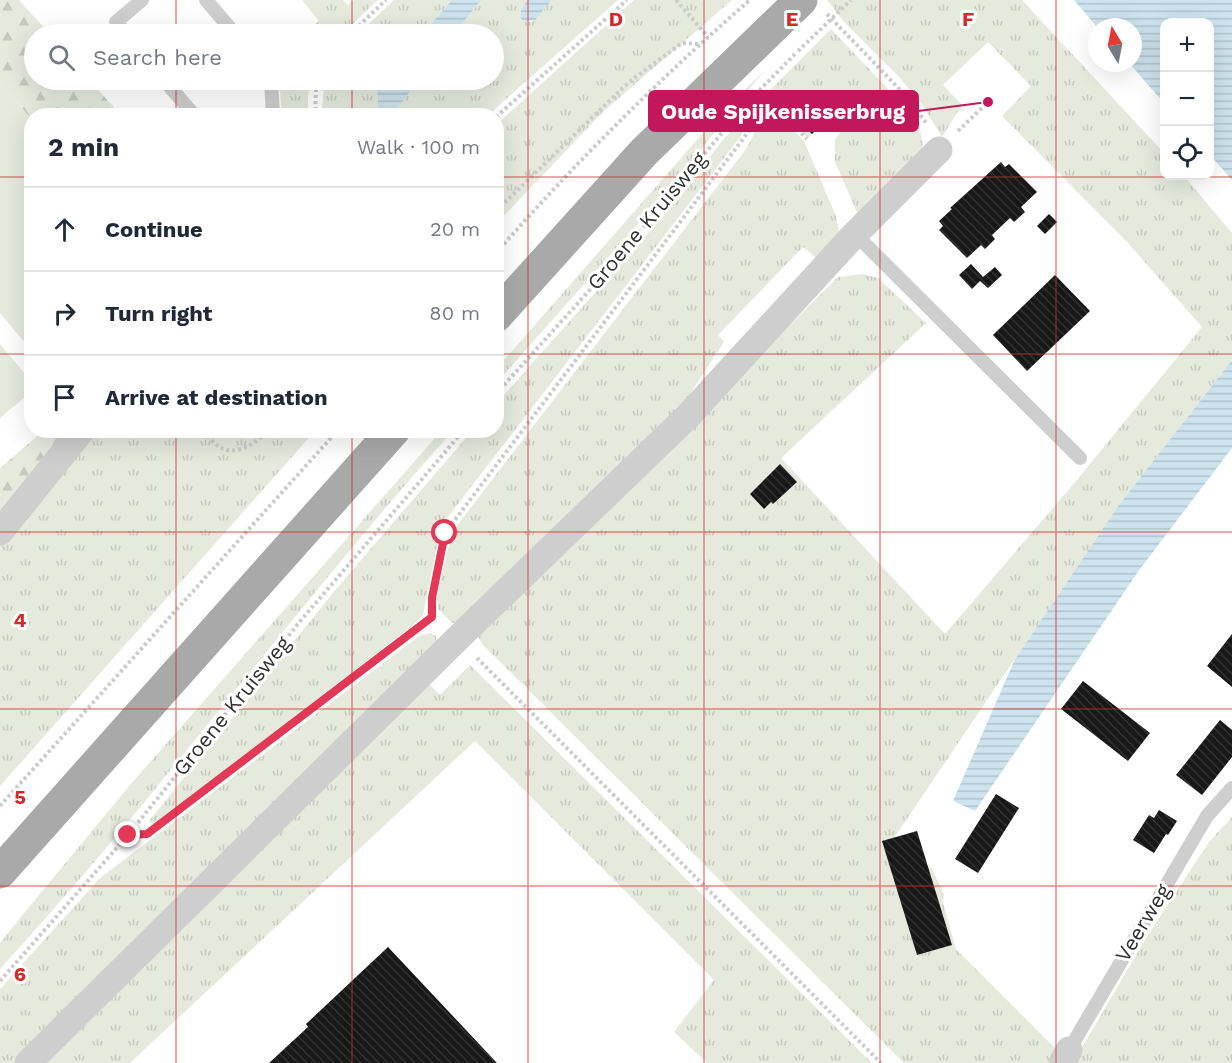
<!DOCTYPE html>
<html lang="en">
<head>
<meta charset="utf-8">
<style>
	:root { --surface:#fff; --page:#f2f2f3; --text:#1f2937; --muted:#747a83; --line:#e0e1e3 }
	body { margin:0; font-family:"Work Sans",sans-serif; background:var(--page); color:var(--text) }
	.controls { position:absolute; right:18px; top:18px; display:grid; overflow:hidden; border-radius:12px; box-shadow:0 6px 24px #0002 }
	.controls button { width:54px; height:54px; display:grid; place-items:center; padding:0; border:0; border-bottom:2px solid var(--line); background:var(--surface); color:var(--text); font:30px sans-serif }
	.compass { position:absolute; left:1088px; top:18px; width:54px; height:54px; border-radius:50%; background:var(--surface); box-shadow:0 6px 24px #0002; rotate:350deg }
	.stop { position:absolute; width:18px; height:18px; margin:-14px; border:4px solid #e33856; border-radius:50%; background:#fff }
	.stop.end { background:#e33856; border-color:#fff; box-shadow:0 2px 6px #0008 }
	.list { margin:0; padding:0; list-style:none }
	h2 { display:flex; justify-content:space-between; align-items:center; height:78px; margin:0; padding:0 24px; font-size:26px }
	h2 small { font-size:20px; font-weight:400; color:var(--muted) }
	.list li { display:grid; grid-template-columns:39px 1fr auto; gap:18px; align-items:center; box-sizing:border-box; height:84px; padding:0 24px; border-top:2px solid var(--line) }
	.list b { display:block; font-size:22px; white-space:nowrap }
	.list em { font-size:20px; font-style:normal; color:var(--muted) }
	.icon { flex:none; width:33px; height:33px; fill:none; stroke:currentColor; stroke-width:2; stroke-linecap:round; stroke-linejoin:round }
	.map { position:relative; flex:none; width:1232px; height:1063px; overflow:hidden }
	.search { position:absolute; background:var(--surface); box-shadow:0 6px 24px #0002; left:24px; top:24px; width:480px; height:66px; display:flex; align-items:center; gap:15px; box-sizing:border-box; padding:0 21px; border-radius:33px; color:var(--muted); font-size:22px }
	.panel { position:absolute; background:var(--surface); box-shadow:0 6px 24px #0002; left:24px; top:108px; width:480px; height:330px; border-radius:24px }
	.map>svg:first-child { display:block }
</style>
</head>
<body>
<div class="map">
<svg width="1232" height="1063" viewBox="0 0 1232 1063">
	<defs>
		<pattern id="grass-tufts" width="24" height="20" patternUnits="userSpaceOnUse" patternTransform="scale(1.5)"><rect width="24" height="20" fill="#e5eadd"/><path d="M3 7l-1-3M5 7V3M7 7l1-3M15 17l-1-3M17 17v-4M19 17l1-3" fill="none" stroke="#c5c9be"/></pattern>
		<pattern id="forest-firs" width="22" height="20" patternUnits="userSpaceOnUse" patternTransform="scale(1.5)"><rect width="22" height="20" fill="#e5eadd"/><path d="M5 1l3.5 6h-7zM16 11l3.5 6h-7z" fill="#c5c9be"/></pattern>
		<pattern id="water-rules" width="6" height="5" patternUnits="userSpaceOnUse" patternTransform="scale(1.5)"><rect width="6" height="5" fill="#cde3ed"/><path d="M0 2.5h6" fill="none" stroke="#b0c3cc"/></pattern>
		<pattern id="building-back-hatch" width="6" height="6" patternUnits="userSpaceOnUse" patternTransform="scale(1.5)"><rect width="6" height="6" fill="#181818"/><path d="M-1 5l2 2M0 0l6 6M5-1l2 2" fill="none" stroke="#313131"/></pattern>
	</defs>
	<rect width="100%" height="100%" fill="#fff"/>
	<g fill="url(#grass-tufts)">
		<polygon points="302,0 343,0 348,5 354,0 378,0 342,34 303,34 319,21"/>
		<polygon points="394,0 452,0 422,34 358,34"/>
		<polygon points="481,0 527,0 521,10 520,18 525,22 532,22 552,0 618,0 488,115 321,116 325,80 384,80 377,89 378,108 394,113 419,80 494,80 494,34 454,34"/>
		<polygon points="634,0 732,0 604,111 497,223 497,124"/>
		<polygon points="827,0 1022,0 1164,153 1164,176 1184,176 1232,233 1232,360 1118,506 890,844 909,853 932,869 944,894 943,903 956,949 1060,1053 1054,1063 904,1063 482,644 478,636 838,277 863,274 878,278 926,323 781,458 945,634 1076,481 1202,327 1127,242 1002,116 1031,86 988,42 943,85 962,105 942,137 923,106 899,77 845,23"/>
		<polygon points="831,29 913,115 921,134 923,148 859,217 835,162 835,139 853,116 841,105 808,138 766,94"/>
		<polygon points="764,71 669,189 497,382 497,368 717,117"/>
		<polygon points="279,80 312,80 308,96 308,115 282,115"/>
		<path d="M 762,97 L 804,141 L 836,216 L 839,232 L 820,261 L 803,247 L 718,335 L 724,342 L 680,409 L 460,623 L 452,623 L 438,609 L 437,595 L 452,532 L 746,149 C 756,132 762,117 762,97 Z"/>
		<polygon points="745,115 747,122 741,136 441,526 423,615 413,625 154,825 149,821 337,588 472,431 496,430 497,403 680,197 722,141"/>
		<path d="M 442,430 L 453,431 C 296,605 159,796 0,969 L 0,943 L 20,918 L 130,785 Z"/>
		<polygon points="92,431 315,431 0,786 0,545"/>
		<polygon points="430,633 436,636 437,644 20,1063 0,1063 0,989 100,878 419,636"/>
		<polygon points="470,665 872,1063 707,1063 674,1032 714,980 475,741 130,1063 45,1063 426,681 440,695"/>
		<polygon points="1232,817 1232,1063 1073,1063 1146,938 1209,842"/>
	</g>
	<g fill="url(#forest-firs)">
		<polygon points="0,0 19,0 50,34 34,34 34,80 89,80 121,115 32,116 31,119 0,82"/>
		<polygon points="43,431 71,431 0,519 0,468"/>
	</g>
	<g fill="#e5eadd">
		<polygon points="0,82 31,119 31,350 0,313"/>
		<polygon points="0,344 32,382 31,392 0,418"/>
	</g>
	<g fill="url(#water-rules)">
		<polygon points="452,0 481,0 454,34 422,34"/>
		<polygon points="527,0 552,0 535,20 525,22 520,18 521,10"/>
		<polygon points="1074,0 1232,0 1232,180 1210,155 1210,22 1164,22 1164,103 1129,63 1133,63 1133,27 1097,27"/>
		<polygon points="384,80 419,80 394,113 384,115 378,108 377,88"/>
		<polygon points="1232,360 1232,448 1140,569 975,811 953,801 1015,659 1118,506"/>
	</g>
	<g fill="url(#building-back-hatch)">
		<polygon points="825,100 835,110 812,134 801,124"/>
		<polygon points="1001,162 1005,167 1009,164 1037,192 1021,207 1025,212 1014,222 1010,218 992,235 995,239 985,249 981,245 967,258 939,230 943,226 939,221 952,209 950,208"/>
		<polygon points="1049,214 1057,222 1045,234 1037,226"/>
		<polygon points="971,264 983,277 995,267 1002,275 988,288 980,281 972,289 959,275"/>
		<polygon points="1055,275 1090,311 1027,371 993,335"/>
		<polygon points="780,464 797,482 773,504 771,502 764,509 750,494"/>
		<polygon points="1232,634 1232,687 1207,666"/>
		<polygon points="1083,681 1150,733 1128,761 1061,709"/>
		<polygon points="1220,720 1232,730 1232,757 1202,795 1176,775"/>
		<polygon points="996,794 1019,808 978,873 955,859"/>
		<polygon points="1159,810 1177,821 1168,835 1166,834 1154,853 1133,840 1149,815 1154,818"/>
		<polygon points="917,831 952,945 917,955 882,841"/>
		<polygon points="388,947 497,1063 269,1063 308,1027 306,1024"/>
	</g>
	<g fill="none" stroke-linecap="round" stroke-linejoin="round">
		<g stroke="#cbcbcb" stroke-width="4" stroke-dasharray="3 3" stroke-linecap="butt">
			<polyline points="676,0 708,37"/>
			<polyline points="827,14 906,96 927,124"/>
			<polyline points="350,34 386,0"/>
			<polyline points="760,90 807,139"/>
			<polyline points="315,116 316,90 319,80"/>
			<polyline points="496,117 627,0"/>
			<polyline points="958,131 988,102"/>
			<polyline points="496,211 629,82 682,43 699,44"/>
			<path d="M 496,253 C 575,163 660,78 750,0"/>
			<polyline points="496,394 596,283 748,102 795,54"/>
			<path d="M 205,430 C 222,463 248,451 269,430"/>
			<polyline points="432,617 432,598 445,533 752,127 753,117 748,102"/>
			<polyline points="477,658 881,1063"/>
			<polyline points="0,806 338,430"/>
			<polyline points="128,835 147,834 432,617"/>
			<polyline points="0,981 128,835 302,619 464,430"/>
		</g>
		<g stroke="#cecece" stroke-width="14">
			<polyline points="206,0 235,34"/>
			<polyline points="126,34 116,22 142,0"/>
			<polyline points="164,80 195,116"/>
			<polyline points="271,80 273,116"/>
			<polyline points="855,234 1080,458"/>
			<polyline points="1069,1050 1207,816 1232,788"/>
		</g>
		<g stroke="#cecece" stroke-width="27">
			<polyline points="0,532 82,430"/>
			<polyline points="28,1063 457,639 688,416 855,234 939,150"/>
			<polyline points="1062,1063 1069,1050"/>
		</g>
		<g stroke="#a9a9a9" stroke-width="33">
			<polyline points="496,316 644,152 801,0"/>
			<polyline points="0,872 394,430"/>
		</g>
		<polyline stroke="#cbcbcb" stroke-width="4" stroke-dasharray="3 3" stroke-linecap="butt" points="798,51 851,0"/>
	</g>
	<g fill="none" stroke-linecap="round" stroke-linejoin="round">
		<polyline stroke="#e33856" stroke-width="8" points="128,835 147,834 432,617 432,598 445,533"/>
	</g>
	<path fill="none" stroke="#d62828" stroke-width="1.5" stroke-opacity="0.55" d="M 176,0 L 176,34M 352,0 L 352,34M 528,0 L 528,1063M 704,0 L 704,1063M 880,0 L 880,1063M 1056,0 L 1056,1063M 176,80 L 176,116M 352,80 L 352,116M 0,177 L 32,177M 496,177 L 1232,177M 0,354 L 32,354M 496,354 L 1232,354M 176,430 L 176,1063M 352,430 L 352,1063M 0,532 L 1232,532M 0,709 L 1232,709M 0,886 L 1232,886"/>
	<g text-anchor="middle" stroke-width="6" stroke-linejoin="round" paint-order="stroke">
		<g font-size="21" fill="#313131" stroke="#fff">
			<text transform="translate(647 221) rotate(-50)" y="7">Groene Kruisweg</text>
			<text transform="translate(232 706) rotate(-51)" y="7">Groene Kruisweg</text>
			<text transform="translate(1143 923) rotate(-59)" y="7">Veerweg</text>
		</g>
	</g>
	<g font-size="20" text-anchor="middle" font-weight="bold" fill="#d62828" stroke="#fff" stroke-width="6" stroke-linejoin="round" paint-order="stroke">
		<text x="616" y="26">D</text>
		<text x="792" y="26">E</text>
		<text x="968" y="26">F</text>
		<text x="20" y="627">4</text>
		<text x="20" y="804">5</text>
		<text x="20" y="981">6</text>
	</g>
	<path fill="none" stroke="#c2185b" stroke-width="2" d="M988 102L918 111"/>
	<circle fill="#c2185b" stroke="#fff" stroke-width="2" cx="988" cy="102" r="6"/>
	<rect fill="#c2185b" stroke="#c2185b" stroke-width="2" x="649" y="91" width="269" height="40" rx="6"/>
	<g font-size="22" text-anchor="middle" font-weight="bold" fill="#fff">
		<text x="783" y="119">Oude Spijkenisserbrug</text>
	</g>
</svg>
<div class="controls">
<button>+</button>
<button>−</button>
<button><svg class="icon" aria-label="locate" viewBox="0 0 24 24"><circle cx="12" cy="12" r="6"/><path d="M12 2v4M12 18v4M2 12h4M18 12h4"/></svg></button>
</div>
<svg class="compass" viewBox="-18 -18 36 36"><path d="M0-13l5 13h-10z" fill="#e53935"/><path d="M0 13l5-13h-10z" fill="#747a83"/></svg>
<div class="stop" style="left:445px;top:533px"></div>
<div class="stop end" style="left:128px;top:835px"></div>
<div class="search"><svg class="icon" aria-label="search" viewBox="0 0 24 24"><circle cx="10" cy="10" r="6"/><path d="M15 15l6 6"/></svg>Search here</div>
<section class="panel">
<h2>2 min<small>Walk · 100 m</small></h2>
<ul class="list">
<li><svg class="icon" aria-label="ahead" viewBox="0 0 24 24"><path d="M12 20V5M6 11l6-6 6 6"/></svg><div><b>Continue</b></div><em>20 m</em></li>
<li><svg class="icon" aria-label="right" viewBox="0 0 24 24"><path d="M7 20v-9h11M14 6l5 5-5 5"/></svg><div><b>Turn right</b></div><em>80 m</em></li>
<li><svg class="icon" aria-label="arrive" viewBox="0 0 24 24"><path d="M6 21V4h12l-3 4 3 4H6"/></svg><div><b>Arrive at destination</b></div></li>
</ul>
</section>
</div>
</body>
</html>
